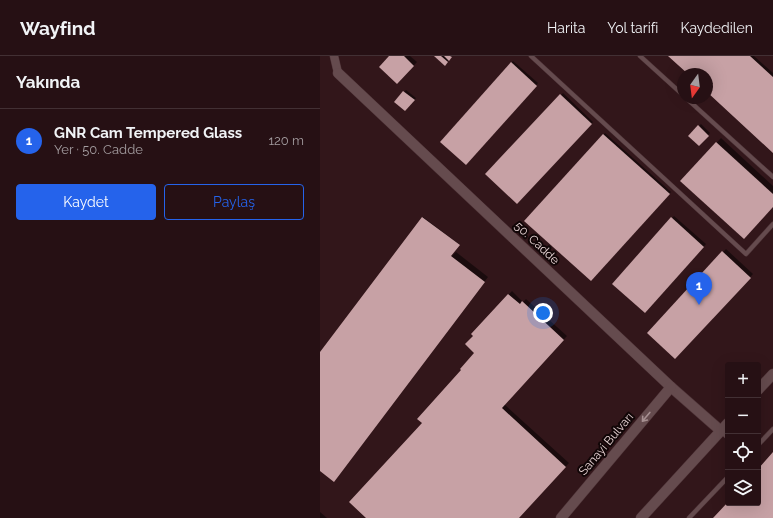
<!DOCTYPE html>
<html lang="tr">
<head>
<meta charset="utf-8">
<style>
	:root { --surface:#261014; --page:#2e191d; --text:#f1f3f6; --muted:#a49da0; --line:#423034; --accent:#2563eb }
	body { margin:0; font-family:Raleway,sans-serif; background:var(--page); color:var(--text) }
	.controls { position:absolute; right:12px; bottom:12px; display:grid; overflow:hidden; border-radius:4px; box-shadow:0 4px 16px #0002 }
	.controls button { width:36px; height:36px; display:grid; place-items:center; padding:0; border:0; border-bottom:1px solid var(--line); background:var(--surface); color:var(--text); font:20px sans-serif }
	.compass { position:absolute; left:357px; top:12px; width:36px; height:36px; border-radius:50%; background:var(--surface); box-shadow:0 4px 16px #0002; rotate:194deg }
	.you { position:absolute; left:223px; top:257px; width:14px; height:14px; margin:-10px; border:3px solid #fff; border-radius:50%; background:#1a73e8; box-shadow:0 0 0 6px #1a73e833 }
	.badge { display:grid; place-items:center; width:26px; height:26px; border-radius:50%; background:var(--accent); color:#fff; font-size:13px; font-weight:700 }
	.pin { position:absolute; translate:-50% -33px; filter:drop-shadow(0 1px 2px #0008) }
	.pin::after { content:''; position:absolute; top:21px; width:14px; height:12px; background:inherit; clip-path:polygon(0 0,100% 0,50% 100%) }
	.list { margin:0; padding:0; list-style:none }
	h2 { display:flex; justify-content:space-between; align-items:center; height:52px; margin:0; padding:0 16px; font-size:17px }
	h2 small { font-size:13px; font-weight:400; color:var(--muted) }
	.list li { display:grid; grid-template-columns:26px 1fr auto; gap:12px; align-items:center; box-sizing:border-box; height:64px; padding:0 16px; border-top:1px solid var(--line) }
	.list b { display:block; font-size:15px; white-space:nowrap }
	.list p { margin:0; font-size:13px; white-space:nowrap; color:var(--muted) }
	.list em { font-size:13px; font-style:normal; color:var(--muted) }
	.actions { display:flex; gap:8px; padding:12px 16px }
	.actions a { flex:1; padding:9px 0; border:1px solid var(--accent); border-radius:4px; text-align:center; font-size:14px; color:var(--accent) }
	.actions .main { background:var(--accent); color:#fff }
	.icon { flex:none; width:22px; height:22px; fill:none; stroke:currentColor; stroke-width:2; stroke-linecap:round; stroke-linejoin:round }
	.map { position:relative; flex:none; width:453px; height:462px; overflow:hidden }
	header { display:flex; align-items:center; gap:24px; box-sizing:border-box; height:56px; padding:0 20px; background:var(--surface); border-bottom:1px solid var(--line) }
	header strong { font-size:19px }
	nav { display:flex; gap:22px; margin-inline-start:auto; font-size:14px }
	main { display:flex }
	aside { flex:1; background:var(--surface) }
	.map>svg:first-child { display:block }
</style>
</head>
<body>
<header>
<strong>Wayfind</strong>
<nav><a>Harita</a><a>Yol tarifi</a><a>Kaydedilen</a></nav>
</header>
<main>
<aside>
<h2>Yakında<small></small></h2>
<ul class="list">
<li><span class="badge">1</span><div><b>GNR Cam Tempered Glass</b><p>Yer · 50. Cadde</p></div><em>120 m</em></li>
</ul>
<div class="actions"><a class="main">Kaydet</a><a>Paylaş</a></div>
</aside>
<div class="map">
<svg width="453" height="462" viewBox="0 0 453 462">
	<rect width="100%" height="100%" fill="#32161a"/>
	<g fill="#0007">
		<polygon points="70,0 90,0 97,6 77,27"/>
		<polygon points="116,0 132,0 125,8"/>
		<polygon points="350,0 434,0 453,17 453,95 387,34 387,18 369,18"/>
		<polygon points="193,5 218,27 146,108 121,86"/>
		<polygon points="86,34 96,42 85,54 75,46"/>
		<polygon points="243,37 273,66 197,146 166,118"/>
		<polygon points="381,68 390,77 379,89 369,80"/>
		<polygon points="285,77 351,136 271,224 205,165"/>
		<polygon points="401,82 453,130 453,150 362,125"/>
		<polygon points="354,160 386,188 325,256 294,227"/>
		<polygon points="103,161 139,188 128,202 129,203 136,196 168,221 18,420 0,414 0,297"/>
		<polygon points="406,193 433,218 355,302 328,277"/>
		<polygon points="192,235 203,246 206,243 247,280 184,348 249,407 198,462 48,462 103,367 156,297 154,280 152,278"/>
		<polygon points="0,456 7,462 0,462"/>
	</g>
	<g fill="#c7a1a5">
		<polygon points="69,0 84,0 94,10 77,28 59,11"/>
		<polygon points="114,0 121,0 128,6 125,10"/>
		<polygon points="124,0 130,0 132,1 129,5"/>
		<polygon points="348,0 430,0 453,21 453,97 387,36 387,18 368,18"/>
		<polygon points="191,6 217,30 146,109 120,86"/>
		<polygon points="83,35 95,44 85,55 74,46"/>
		<polygon points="240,38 272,68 197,148 165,118"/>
		<polygon points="378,69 389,80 379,90 368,80"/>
		<polygon points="283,78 350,138 271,225 204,165"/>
		<polygon points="396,86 453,138 453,151 424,183 360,125"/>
		<polygon points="102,161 140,189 131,200 165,226 14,426 0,415 0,296"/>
		<polygon points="351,161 384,191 325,257 292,228"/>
		<polygon points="402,195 431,222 355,303 327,277"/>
		<polygon points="188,238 200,248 202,245 244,284 182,352 246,411 199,462 46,462 29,446 102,367 97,363 141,314 140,313 154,297 145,288 153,280 151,278"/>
		<polygon points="453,396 453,462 393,462 408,446 408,447 438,447 438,413"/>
	</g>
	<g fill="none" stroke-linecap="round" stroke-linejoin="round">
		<defs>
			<g id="service">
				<polyline points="211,0 426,198 453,168"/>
				<polyline points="320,0 363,39"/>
				<polyline points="366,42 453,121"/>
				<polyline points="401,375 408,382"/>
				<polyline points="438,389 453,373"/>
				<polyline points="369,462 408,421"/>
			</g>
			<polyline id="minor" points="14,0 18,17"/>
			<g id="tertiary">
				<polyline points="18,17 351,331 401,375"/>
				<polyline points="438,334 453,318"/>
				<polyline points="241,462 351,331"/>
				<polyline points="321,462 408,367"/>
			</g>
		</defs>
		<use href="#service" stroke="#4f3438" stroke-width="5"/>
		<use href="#minor" stroke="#4f3438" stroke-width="9"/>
		<use href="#tertiary" stroke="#4f3438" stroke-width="11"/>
		<use href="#service" stroke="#654b4e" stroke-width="4"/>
		<use href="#minor" stroke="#654b4e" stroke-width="8"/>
		<use href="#tertiary" stroke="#654b4e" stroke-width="10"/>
	</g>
	<defs><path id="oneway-shaft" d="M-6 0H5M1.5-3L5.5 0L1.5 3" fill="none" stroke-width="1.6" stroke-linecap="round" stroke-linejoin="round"/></defs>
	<use stroke="#a68f91" href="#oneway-shaft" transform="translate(326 361) rotate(130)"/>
	<g text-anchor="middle" stroke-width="4" stroke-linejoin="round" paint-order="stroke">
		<g font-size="12" fill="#e7d3d4" stroke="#110607">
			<text transform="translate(217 187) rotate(43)" y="4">50. Cadde</text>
			<text transform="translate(286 388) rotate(-50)" y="4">Sanayi Bulvarı</text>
		</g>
	</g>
</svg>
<div class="controls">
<button>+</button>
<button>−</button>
<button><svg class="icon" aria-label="locate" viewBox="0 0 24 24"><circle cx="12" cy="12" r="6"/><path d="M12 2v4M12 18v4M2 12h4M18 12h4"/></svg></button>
<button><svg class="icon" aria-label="layers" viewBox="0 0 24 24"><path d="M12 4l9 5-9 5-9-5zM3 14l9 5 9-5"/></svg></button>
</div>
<svg class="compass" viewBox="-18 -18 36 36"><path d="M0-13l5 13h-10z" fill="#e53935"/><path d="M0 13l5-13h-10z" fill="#a49da0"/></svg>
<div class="you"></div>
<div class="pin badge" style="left:379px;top:249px">1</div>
</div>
</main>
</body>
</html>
